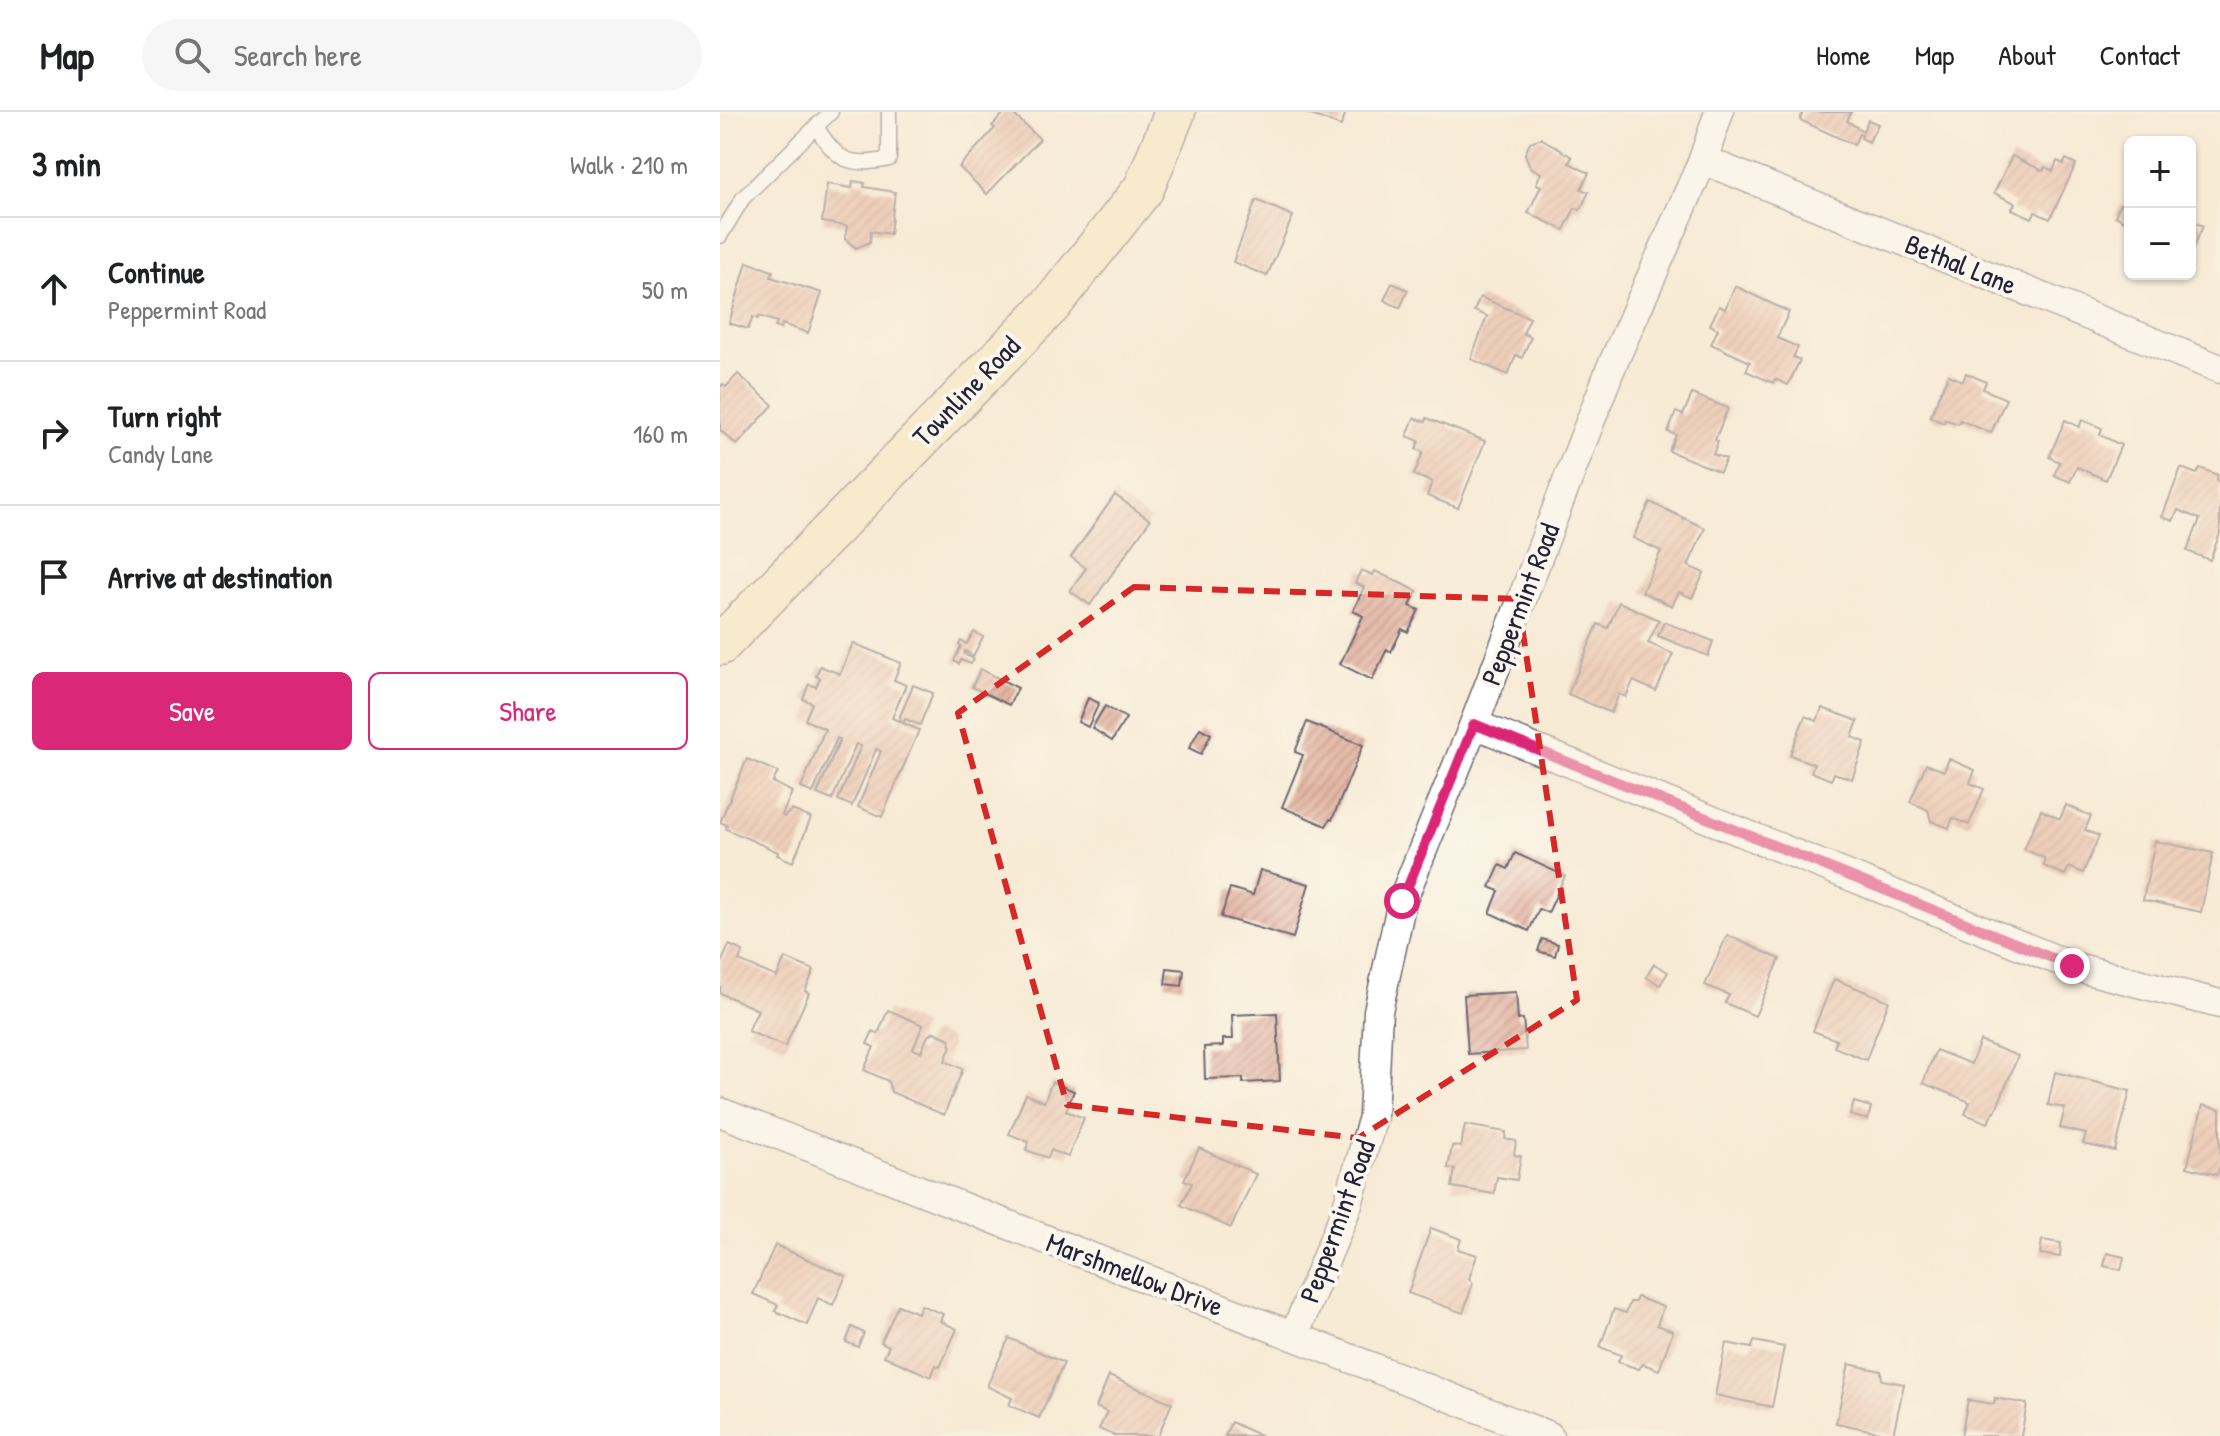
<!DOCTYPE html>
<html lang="en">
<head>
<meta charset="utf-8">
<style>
	:root { --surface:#fff; --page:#f6f6f6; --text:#202124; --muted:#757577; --line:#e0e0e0; --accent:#db2777 }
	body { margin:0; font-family:"Patrick Hand",sans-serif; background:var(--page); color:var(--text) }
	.controls { position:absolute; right:24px; top:24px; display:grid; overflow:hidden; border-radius:12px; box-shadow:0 2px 6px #0004 }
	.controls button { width:72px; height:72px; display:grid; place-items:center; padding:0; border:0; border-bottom:2px solid var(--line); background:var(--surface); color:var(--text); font:40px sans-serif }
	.stop { position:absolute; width:24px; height:24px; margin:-18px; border:6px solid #db2777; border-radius:50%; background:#fff }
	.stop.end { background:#db2777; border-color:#fff; box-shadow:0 2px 8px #0008 }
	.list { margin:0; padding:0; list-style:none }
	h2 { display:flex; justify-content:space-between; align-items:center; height:104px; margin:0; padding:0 32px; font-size:34px }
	h2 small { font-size:26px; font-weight:400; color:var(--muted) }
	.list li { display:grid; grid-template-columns:52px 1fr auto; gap:24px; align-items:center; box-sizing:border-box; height:144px; padding:0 32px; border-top:2px solid var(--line) }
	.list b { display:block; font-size:30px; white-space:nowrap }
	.list p { margin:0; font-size:26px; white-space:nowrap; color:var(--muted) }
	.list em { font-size:26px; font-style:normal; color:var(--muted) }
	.actions { display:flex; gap:16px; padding:24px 32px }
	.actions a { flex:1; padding:18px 0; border:2px solid var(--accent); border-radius:12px; text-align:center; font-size:28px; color:var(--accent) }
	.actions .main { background:var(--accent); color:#fff }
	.icon { flex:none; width:44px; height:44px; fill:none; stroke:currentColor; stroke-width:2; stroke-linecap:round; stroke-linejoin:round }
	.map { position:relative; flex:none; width:1500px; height:1324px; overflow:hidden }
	header { display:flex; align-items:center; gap:48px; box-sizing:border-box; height:112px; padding:0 40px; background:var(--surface); border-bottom:2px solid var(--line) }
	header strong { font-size:38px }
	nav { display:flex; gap:44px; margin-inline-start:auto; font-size:28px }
	.search { width:560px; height:72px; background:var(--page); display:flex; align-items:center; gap:20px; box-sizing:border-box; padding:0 28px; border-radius:44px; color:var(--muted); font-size:30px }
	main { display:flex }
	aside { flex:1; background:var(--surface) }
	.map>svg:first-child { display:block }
</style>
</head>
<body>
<header>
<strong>Map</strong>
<div class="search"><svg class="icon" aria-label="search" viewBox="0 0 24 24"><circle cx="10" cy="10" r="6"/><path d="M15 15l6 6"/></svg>Search here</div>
<nav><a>Home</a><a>Map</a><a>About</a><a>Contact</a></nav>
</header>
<main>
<aside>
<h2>3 min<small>Walk · 210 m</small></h2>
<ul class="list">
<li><svg class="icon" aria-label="ahead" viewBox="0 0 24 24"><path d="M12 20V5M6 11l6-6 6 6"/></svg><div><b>Continue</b><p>Peppermint Road</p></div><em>50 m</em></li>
<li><svg class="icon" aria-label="right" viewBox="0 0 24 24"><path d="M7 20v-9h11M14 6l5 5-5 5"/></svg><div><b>Turn right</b><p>Candy Lane</p></div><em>160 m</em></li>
<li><svg class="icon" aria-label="arrive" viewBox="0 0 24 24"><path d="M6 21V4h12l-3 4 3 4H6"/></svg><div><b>Arrive at destination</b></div></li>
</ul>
<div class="actions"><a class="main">Save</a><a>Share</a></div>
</aside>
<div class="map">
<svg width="1500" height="1324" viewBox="0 0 1500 1324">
	<defs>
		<pattern id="building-hatch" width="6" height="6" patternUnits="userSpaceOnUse" patternTransform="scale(2)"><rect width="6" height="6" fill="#e0aa97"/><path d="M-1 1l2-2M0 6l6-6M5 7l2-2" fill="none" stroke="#b58a7c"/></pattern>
	</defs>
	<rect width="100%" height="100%" fill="#fbf7ec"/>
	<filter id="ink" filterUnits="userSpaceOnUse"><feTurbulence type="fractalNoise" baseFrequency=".0125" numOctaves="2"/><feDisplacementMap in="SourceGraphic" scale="16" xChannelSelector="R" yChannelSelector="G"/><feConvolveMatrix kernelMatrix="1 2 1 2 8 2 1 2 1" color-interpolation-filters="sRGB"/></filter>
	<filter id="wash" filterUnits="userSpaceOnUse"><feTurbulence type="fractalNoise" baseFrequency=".006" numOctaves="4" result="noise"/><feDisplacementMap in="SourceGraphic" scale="32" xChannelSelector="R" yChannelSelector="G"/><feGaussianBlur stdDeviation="1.8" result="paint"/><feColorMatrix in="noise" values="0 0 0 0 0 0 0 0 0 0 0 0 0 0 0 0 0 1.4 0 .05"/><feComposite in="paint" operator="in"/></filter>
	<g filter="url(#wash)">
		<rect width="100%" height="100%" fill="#f7ebd6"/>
		<g id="blocks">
			<g fill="url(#building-hatch)">
				<polygon points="285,0 291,0 320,27 267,82 239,55 275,16 272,14"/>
				<polygon points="583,0 626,0 621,14"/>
				<polygon points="1083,0 1131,0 1127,9 1143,19 1148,8 1158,12 1149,30 1141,26 1142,23 1139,22 1134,33 1080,8"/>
				<polygon points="821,26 852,45 849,51 869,61 861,77 869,80 860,98 855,96 844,118 808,101 821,74 816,72 821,61 810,55 805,42 810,30"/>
				<polygon points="1292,44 1323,59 1325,55 1333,59 1337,49 1344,52 1346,47 1356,52 1330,107 1315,100 1312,106 1292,97 1295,91 1274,81"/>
				<polygon points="133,69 145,71 144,75 175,80 170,122 151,119 150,130 136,136 125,127 127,114 102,110 107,72 132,76"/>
				<polygon points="536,88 573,104 547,164 513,150"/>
				<polygon points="1400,92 1410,97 1410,112 1395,104"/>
				<polygon points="1470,108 1483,114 1470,144"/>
				<polygon points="27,150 53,159 51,165 102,181 88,221 62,212 61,217 55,215 57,210 39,204 38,207 33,205 28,217 9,211"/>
				<polygon points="672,171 688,178 680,196 664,188"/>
				<polygon points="1015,174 1069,200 1057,226 1078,235 1073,245 1080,248 1068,273 1055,267 1053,271 1026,259 1030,250 991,232 998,217 990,213 999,194 1005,197"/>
				<polygon points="760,185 810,206 803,221 811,225 802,246 796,243 788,263 751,247 767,204 754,199"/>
				<polygon points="1246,261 1266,270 1263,277 1286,287 1271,321 1240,308 1238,312 1225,307 1224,311 1210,305 1228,263 1243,269"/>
				<polygon points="18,262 53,293 17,333 0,318 0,275 3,272 6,275"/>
				<polygon points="972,282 1008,296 995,328 998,329 993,342 1006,347 1000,360 949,339 956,323 948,320 956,300 963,303"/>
				<polygon points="694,306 706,310 707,306 765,329 738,396 707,384 712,370 694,363 703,340 696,337 699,329 687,324"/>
				<polygon points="1345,308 1359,315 1362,308 1382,316 1380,323 1401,333 1386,368 1357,355 1350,370 1334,363 1340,350 1329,345"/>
				<polygon points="1461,356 1477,362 1480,356 1498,363 1496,369 1500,371 1500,421 1490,448 1467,439 1480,407 1458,398 1453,409 1442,405"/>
				<polygon points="395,383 430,408 370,493 350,479 366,456 351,445"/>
				<polygon points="930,390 985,416 968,454 984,461 972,486 959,480 952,494 922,480 941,439 913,426"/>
				<polygon points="641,458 653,463 655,459 697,479 690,494 699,498 688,520 682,517 671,540 667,537 652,568 620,552 643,504 633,499 644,475 635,471"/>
				<polygon points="899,490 939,508 928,531 953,542 936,579 913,569 906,585 899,582 891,601 848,582 878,512 888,516"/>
				<polygon points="944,510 993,529 988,544 938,524"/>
				<polygon points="254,520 263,525 253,544 245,539 244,542 254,547 251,552 241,548 239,552 234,549 241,534 239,533 241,529 247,532"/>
				<polygon points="133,531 181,551 174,568 186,573 172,606 181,610 180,604 193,573 213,581 200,613 185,607 183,611 199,618 162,705 138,695 161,639 156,637 155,640 132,694 118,688 141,634 136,632 112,688 97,682 120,627 117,626 93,681 81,676 105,617 85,608 92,591 83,587 89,572 96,575 100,566 96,564 100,554 120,562"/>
				<polygon points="260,557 298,576 289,593 252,575"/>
				<polygon points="368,586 379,591 368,615 358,610"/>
				<polygon points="385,594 406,606 392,629 372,616"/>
				<polygon points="1102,596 1138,609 1132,625 1145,630 1132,667 1114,661 1111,668 1091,660 1094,652 1070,643 1085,604 1097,609"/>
				<polygon points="587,610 643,633 612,708 610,707 606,714 562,695 583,643 575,640"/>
				<polygon points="480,616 491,622 481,642 469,636"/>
				<polygon points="27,647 58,660 53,670 72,680 62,703 64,705 72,698 91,706 73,750 57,743 58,740 6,717 7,713 0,710"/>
				<polygon points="1229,647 1255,658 1250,671 1264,677 1249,713 1233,706 1229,716 1211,709 1208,698 1190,690 1206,652 1224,659"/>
				<polygon points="1346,693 1371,704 1365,718 1379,724 1363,761 1349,755 1345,763 1324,754 1324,746 1304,737 1321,698 1340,707"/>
				<polygon points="1435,729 1493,741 1481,800 1423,788"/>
				<polygon points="795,741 845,764 828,801 819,797 809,819 770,801 779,779 770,775 780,753 788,757"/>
				<polygon points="540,758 589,772 573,826 501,805 510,776 533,783"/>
				<polygon points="1007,823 1060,847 1035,904 1005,891 1009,883 985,873"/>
				<polygon points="822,827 838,832 835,844 818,839"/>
				<polygon points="9,833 23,839 19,849 57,865 65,846 94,858 85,879 89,881 65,935 28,919 38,898 0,881 0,854"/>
				<polygon points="934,852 948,860 940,873 926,865"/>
				<polygon points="447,856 464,858 462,874 445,872"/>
				<polygon points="1114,867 1169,889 1146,948 1114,935 1117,928 1093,919"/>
				<polygon points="796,880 798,908 803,907 806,938 748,942 744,883"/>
				<polygon points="168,898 203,913 193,937 201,940 208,924 214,920 230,927 231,934 225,949 243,957 224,1003 171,980 168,969 144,958 154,935 147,932 153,919 158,922"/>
				<polygon points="557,901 560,969 523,971 523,966 485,967 484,935 503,934 503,927 513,927 512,903"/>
				<polygon points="1260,929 1298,944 1275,1000 1273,999 1268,1011 1245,1002 1250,990 1203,971 1216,938 1251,952"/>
				<polygon points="1335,960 1410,979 1395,1039 1363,1032 1366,1022 1340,1016 1345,996 1328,993"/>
				<polygon points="332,970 354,979 346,999 364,1006 348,1045 331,1038 328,1046 306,1038 309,1030 289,1022 306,982 324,990"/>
				<polygon points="1134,990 1151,995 1148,1008 1130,1003"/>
				<polygon points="1483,993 1500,997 1500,1053 1497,1063 1467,1055"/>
				<polygon points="745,1013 786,1020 785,1027 796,1029 794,1043 801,1044 797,1068 777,1065 774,1082 732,1075 735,1057 728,1056 732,1034 741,1035"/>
				<polygon points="479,1036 536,1062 511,1116 461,1093 472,1071 464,1068"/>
				<polygon points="711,1116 741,1127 738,1137 757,1143 749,1167 753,1171 743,1201 688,1181"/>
				<polygon points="1322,1128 1341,1131 1340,1145 1320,1142"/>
				<polygon points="55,1133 126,1164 113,1193 98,1186 87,1213 55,1199 58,1193 33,1182"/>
				<polygon points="1387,1141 1404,1145 1401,1158 1384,1154"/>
				<polygon points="917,1185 943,1195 937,1213 953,1219 939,1258 923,1252 919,1257 898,1250 901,1243 880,1235 894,1197 906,1201 910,1190 915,1190"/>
				<polygon points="178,1193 198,1201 201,1193 223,1202 220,1209 237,1217 220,1255 216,1253 211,1265 164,1244 169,1234 161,1230"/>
				<polygon points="132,1215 144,1221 138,1235 126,1230"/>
				<polygon points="289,1226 344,1251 319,1306 289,1293 292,1286 267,1274"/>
				<polygon points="1034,1229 1064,1235 1052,1295 995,1283 1006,1231 1032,1236"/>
				<polygon points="1129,1252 1161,1259 1162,1268 1184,1272 1173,1323 1116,1311"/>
				<polygon points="389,1264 452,1291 438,1324 395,1324 379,1317 387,1300 376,1295"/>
				<polygon points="1275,1286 1307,1292 1301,1324 1241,1324 1248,1288 1274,1292"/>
				<polygon points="511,1310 541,1324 505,1324"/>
			</g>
		</g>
	</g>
	<g filter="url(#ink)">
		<use href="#blocks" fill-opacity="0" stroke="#6d6871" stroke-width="2"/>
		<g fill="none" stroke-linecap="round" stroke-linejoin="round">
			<defs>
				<g id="service">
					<path d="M 96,14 C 116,48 129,56 169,47 L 169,0"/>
					<polyline points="0,124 23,86 111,0"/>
				</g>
				<g id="minor">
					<polyline points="983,48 1500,257"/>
					<polyline points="754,612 1352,854 1500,892"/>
					<polyline points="0,1000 829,1324"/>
					<polyline points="574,1224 627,1095 653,1005 658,899 682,789 754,612 890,258 983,48 999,0"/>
				</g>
				<polyline id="secondary" points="0,533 332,192 424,76 455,0"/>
			</defs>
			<use href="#service" stroke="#6d6871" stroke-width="17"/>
			<use href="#minor" stroke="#6d6871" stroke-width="31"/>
			<use href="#secondary" stroke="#6d6871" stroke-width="43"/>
			<use href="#service" stroke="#fff" stroke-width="14"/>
			<use href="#minor" stroke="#fff" stroke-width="28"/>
			<use href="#secondary" stroke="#f8e8c3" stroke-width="40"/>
		</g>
	</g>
	<g fill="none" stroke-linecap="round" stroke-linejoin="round" filter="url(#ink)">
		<polyline stroke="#db2777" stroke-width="10" points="682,789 754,612 1352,854"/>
	</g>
	<path d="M0 0H1500V1324H0ZM 414,475 L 798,487 L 857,888 L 638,1026 L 347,993 L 238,601 Z" fill="#f7ebd6" fill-opacity=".55" fill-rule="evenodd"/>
	<path fill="none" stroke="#d62828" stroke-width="6" stroke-dasharray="16 10" stroke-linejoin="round" d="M 414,475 L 798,487 L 857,888 L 638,1026 L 347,993 L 238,601 Z"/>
	<g text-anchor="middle" stroke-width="8" stroke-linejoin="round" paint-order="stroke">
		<g font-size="28" fill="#22223b" stroke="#fbf7ec">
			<text transform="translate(1241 152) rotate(22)" y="10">Bethal Lane</text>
			<text transform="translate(246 279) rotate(-46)" y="10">Townline Road</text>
			<text transform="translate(800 492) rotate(-69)" y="10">Peppermint Road</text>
			<text transform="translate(617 1109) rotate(-70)" y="10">Peppermint Road</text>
			<text transform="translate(415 1162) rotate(21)" y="10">Marshmellow Drive</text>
		</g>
	</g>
</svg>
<div class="controls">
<button>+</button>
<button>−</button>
</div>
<div class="stop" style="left:682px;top:789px"></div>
<div class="stop end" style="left:1352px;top:854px"></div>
</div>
</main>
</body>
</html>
